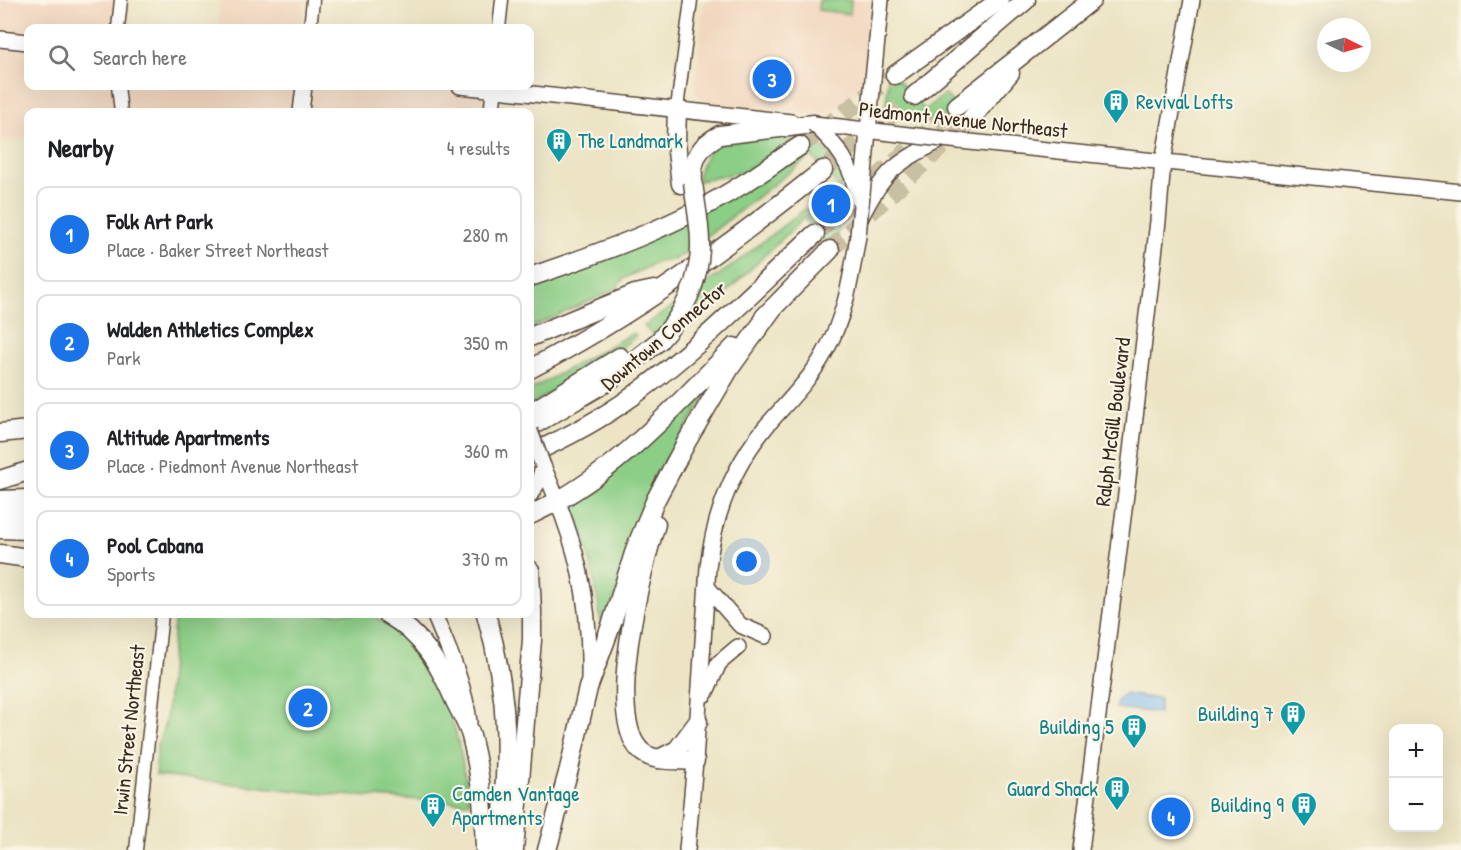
<!DOCTYPE html>
<html lang="en">
<head>
<meta charset="utf-8">
<style>
	:root { --surface:#fff; --page:#f2f2f2; --text:#202124; --muted:#757577; --line:#e0e0e0; --accent:#1a73e8 }
	body { margin:0; font-family:"Patrick Hand",sans-serif; background:var(--page); color:var(--text) }
	.controls { position:absolute; right:18px; bottom:18px; display:grid; overflow:hidden; border-radius:12px; box-shadow:0 6px 24px #0002 }
	.controls button { width:54px; height:54px; display:grid; place-items:center; padding:0; border:0; border-bottom:2px solid var(--line); background:var(--surface); color:var(--text); font:30px sans-serif }
	.compass { position:absolute; left:1317px; top:18px; width:54px; height:54px; border-radius:50%; background:var(--surface); box-shadow:0 6px 24px #0002; rotate:95deg }
	.you { position:absolute; left:747px; top:562px; width:21px; height:21px; margin:-15px; border:4px solid #fff; border-radius:50%; background:#1a73e8; box-shadow:0 0 0 9px #1a73e833 }
	.badge { display:grid; place-items:center; width:39px; height:39px; border-radius:50%; background:var(--accent); color:#fff; font-size:20px; font-weight:700 }
	.pin { position:absolute; translate:-50% -50%; border:3px solid #fff; box-shadow:0 2px 6px #0006 }
	.list { margin:0; padding:0; list-style:none }
	h2 { display:flex; justify-content:space-between; align-items:center; height:78px; margin:0; padding:0 24px; font-size:26px }
	h2 small { font-size:20px; font-weight:400; color:var(--muted) }
	.list li { display:grid; grid-template-columns:39px 1fr auto; gap:18px; align-items:center; box-sizing:border-box; height:96px; margin:0 12px 12px; padding:0 12px; border:2px solid var(--line); border-radius:12px }
	.list b { display:block; font-size:22px; white-space:nowrap }
	.list p { margin:0; font-size:20px; white-space:nowrap; color:var(--muted) }
	.list em { font-size:20px; font-style:normal; color:var(--muted) }
	.icon { flex:none; width:33px; height:33px; fill:none; stroke:currentColor; stroke-width:2; stroke-linecap:round; stroke-linejoin:round }
	.map { position:relative; flex:none; width:1461px; height:850px; overflow:hidden }
	.search { position:absolute; background:var(--surface); box-shadow:0 6px 24px #0002; left:24px; top:24px; width:510px; height:66px; display:flex; align-items:center; gap:15px; box-sizing:border-box; padding:0 21px; border-radius:12px; color:var(--muted); font-size:22px }
	.panel { position:absolute; background:var(--surface); box-shadow:0 6px 24px #0002; left:24px; top:108px; width:510px; height:510px; border-radius:12px }
	.map>svg:first-child { display:block }
</style>
</head>
<body>
<div class="map">
<svg width="1461" height="850" viewBox="0 0 1461 850">
	<rect width="100%" height="100%" fill="#fcf5e5"/>
	<filter id="ink" filterUnits="userSpaceOnUse"><feTurbulence type="fractalNoise" baseFrequency=".0167" numOctaves="2"/><feDisplacementMap in="SourceGraphic" scale="12" xChannelSelector="R" yChannelSelector="G"/><feConvolveMatrix kernelMatrix="1 2 1 2 8 2 1 2 1" color-interpolation-filters="sRGB"/></filter>
	<filter id="wash" filterUnits="userSpaceOnUse"><feTurbulence type="fractalNoise" baseFrequency=".008" numOctaves="4" result="noise"/><feDisplacementMap in="SourceGraphic" scale="24" xChannelSelector="R" yChannelSelector="G"/><feGaussianBlur stdDeviation="1.35" result="paint"/><feColorMatrix in="noise" values="0 0 0 0 0 0 0 0 0 0 0 0 0 0 0 0 0 1.4 0 .05"/><feComposite in="paint" operator="in"/></filter>
	<g filter="url(#wash)">
		<rect width="100%" height="100%" fill="#ece4c4"/>
		<g fill="#f1d5bd">
			<polygon points="0,0 131,0 129,28 28,28 28,86 488,86 487,112 28,112 28,140 1,138 0,150"/>
			<polygon points="220,0 304,0 302,28 218,28"/>
			<polygon points="704,0 874,0 865,85 827,114 707,103 694,91"/>
		</g>
		<g fill="#8bce86" stroke="#637c52" stroke-width="1.5">
			<polygon points="819,0 851,0 850,14 818,10"/>
			<polygon points="889,70 925,110 945,94 974,126 885,116"/>
			<polygon points="771,137 795,139 752,168 750,167 747,169 747,171 699,181 698,173 712,144"/>
			<path d="M 797,139 C 823,143 838,156 843,182 L 836,254 L 805,220 L 839,187 Z"/>
			<polygon points="803,150 809,157 684,254 673,260 660,261 625,278 619,284 618,288 530,328 530,283"/>
			<path d="M 806,208 L 810,212 C 762,258 716,305 664,346 L 644,326 L 733,265 Z"/>
			<polygon points="633,333 636,336 605,360 530,405 530,390"/>
			<path d="M 720,374 L 665,461 L 644,510 L 605,625 L 601,624 C 596,581 587,543 573,503 L 574,500 Z"/>
			<path d="M 178,614 C 223,614 269,614 315,614 C 330,614 350,610 365,614 C 441,637 460,735 469,803 L 325,794 L 156,775 L 157,746 L 166,721 L 174,623 Z"/>
		</g>
		<polygon fill="#7bbbef" stroke="#5b7286" stroke-width="1.5" points="1124,694 1160,699 1159,713 1116,708 1118,699"/>
	</g>
	<g filter="url(#ink)">
		<g fill="none" stroke-linecap="round" stroke-linejoin="round">
			<g stroke="#c9bfa3" stroke-width="18" stroke-dasharray="18 9" stroke-linecap="butt">
				<polyline points="800,146 895,75"/>
				<polyline points="823,170 914,96"/>
				<polyline points="815,234 957,106"/>
				<polyline points="830,250 970,120"/>
			</g>
			<defs>
				<g id="minor">
					<polyline points="118,28 121,0"/>
					<polyline points="310,28 313,0"/>
					<polyline points="499,28 502,0"/>
					<polyline points="118,86 121,112"/>
					<polyline points="677,108 691,0"/>
					<polyline points="136,850 162,614"/>
				</g>
				<g id="major">
					<polyline points="0,39 28,42"/>
					<polyline points="873,79 881,0"/>
					<polyline points="460,86 791,122"/>
					<polyline points="301,112 304,86"/>
					<polyline points="492,112 494,89"/>
					<polyline points="960,141 1461,192"/>
					<path d="M 860,219 C 884,170 896,163 943,139"/>
					<path d="M 543,466 C 576,542 591,595 589,678"/>
					<polyline points="530,495 539,481 543,466"/>
					<polyline points="707,587 740,625 765,636"/>
					<path d="M 434,614 C 448,648 465,685 469,722"/>
					<polyline points="705,694 719,663 738,647"/>
					<path d="M 687,850 L 695,761 L 708,567 C 714,516 731,470 764,429 C 784,405 808,383 824,354 C 845,318 851,278 858,236"/>
					<polyline points="1081,850 1127,486 1158,221 1163,162 1192,0"/>
				</g>
				<g id="highway">
					<polyline points="895,75 1000,0"/>
					<polyline points="914,96 1026,0"/>
					<polyline points="957,106 1092,0"/>
					<polyline points="677,108 676,143 681,184"/>
					<polyline points="970,120 1010,73"/>
					<path d="M 693,182 C 691,159 700,145 720,135 L 814,124"/>
					<path d="M 530,277 C 603,252 677,226 743,184 C 763,172 781,158 800,146"/>
					<polyline points="764,317 830,250"/>
					<polyline points="530,337 635,294 654,290"/>
					<path d="M 530,369 C 635,314 730,245 823,170"/>
					<polyline points="530,413 620,357"/>
					<polyline points="530,427 607,382 659,341"/>
					<polyline points="0,433 28,430"/>
					<path d="M 530,454 C 566,438 601,419 633,396 C 699,348 756,289 815,234"/>
					<polyline points="0,480 28,471"/>
					<polyline points="0,500 28,499"/>
					<polyline points="0,513 28,514"/>
					<path d="M 530,515 C 612,478 672,410 734,347"/>
					<path d="M 656,524 C 642,568 603,719 642,752 C 656,763 678,759 695,761"/>
					<polyline points="0,529 28,530"/>
					<polyline points="0,554 28,558"/>
					<path d="M 387,614 C 424,635 439,665 456,703 C 461,713 468,725 471,736 C 481,773 484,812 485,850"/>
					<path d="M 486,614 C 511,699 508,763 500,850"/>
					<polyline points="659,759 677,750 698,722"/>
					<polyline points="514,850 532,640 532,611 530,570"/>
					<polyline points="547,850 569,769 588,688 612,623 636,547 656,499 687,441 730,368 773,308"/>
				</g>
			</defs>
			<use href="#minor" stroke="#564637" stroke-width="15"/>
			<use href="#major" stroke="#564637" stroke-width="18"/>
			<use href="#highway" stroke="#564637" stroke-width="21"/>
			<use href="#minor" stroke="#fff" stroke-width="12"/>
			<use href="#major" stroke="#fff" stroke-width="15"/>
			<use href="#highway" stroke="#fff" stroke-width="18"/>
			<defs>
				<g id="major-bridge">
					<polyline points="814,124 960,141"/>
					<path d="M 814,124 C 837,145 853,166 857,197"/>
					<polyline points="858,236 873,79"/>
					<polyline points="530,431 543,466"/>
				</g>
				<path id="highway-bridge" d="M 659,341 C 683,316 701,279 700,243 C 700,222 695,202 693,182"/>
			</defs>
			<use href="#major-bridge" stroke="#564637" stroke-width="18" stroke-linecap="butt"/>
			<use href="#highway-bridge" stroke="#564637" stroke-width="21" stroke-linecap="butt"/>
			<use href="#major-bridge" stroke="#fff" stroke-width="15"/>
			<use href="#highway-bridge" stroke="#fff" stroke-width="18"/>
		</g>
	</g>
	<defs>
		<symbol id="building-pin" viewBox="-11 -11 22 30"><path d="M0 17L-7.5 6A9.5 9.5 0 1 1 7.5 6Z" fill="#0f9aa8" stroke="#fcf5e5"/><path d="M-4-6H4V6H1V3H-1V6H-4ZM-2.5-4.3h1.7v1.8h-1.7ZM.8-4.3h1.7v1.8H.8ZM-2.5-1h1.7V.8h-1.7ZM.8-1h1.7V.8H.8Z" fill="#fff"/></symbol>
	</defs>
	<g fill-rule="evenodd">
		<use href="#building-pin" x="1101" y="87" width="30" height="40"/>
		<use href="#building-pin" x="544" y="126" width="30" height="40"/>
		<use href="#building-pin" x="1278" y="699" width="30" height="40"/>
		<use href="#building-pin" x="1119" y="712" width="30" height="40"/>
		<use href="#building-pin" x="1102" y="774" width="30" height="40"/>
		<use href="#building-pin" x="1289" y="790" width="30" height="40"/>
		<use href="#building-pin" x="418" y="791" width="30" height="40"/>
	</g>
	<g text-anchor="middle" stroke-width="4.5" stroke-linejoin="round" paint-order="stroke">
		<g font-size="21" fill="#0d838f" stroke="#fcf5e5" text-anchor="end">
			<text x="1136" y="109" text-anchor="start">Revival Lofts</text>
			<text x="578" y="148" text-anchor="start">The Landmark</text>
			<text x="1274" y="721">Building 7</text>
			<text x="1114" y="734">Building 5</text>
			<text x="1098" y="796">Guard Shack</text>
			<text x="452" y="801" text-anchor="start">Camden Vantage<tspan x="452" dy="24">Apartments</tspan></text>
			<text x="1284" y="812">Building 9</text>
		</g>
		<g font-size="21" fill="#3b2a1e" stroke="#fcf5e5">
			<text transform="translate(963 120) rotate(6)" y="7">Piedmont Avenue Northeast</text>
			<text transform="translate(664 336) rotate(-40)" y="7">Downtown Connector</text>
			<text transform="translate(1113 422) rotate(-83)" y="7">Ralph McGill Boulevard</text>
			<text transform="translate(129 730) rotate(-84)" y="7">Irwin Street Northeast</text>
		</g>
	</g>
</svg>
<div class="controls">
<button>+</button>
<button>−</button>
</div>
<svg class="compass" viewBox="-18 -18 36 36"><path d="M0-13l5 13h-10z" fill="#e53935"/><path d="M0 13l5-13h-10z" fill="#757577"/></svg>
<div class="you"></div>
<div class="pin badge" style="left:831px;top:204px">1</div>
<div class="pin badge" style="left:308px;top:708px">2</div>
<div class="pin badge" style="left:772px;top:79px">3</div>
<div class="pin badge" style="left:1171px;top:817px">4</div>
<div class="search"><svg class="icon" aria-label="search" viewBox="0 0 24 24"><circle cx="10" cy="10" r="6"/><path d="M15 15l6 6"/></svg>Search here</div>
<section class="panel">
<h2>Nearby<small>4 results</small></h2>
<ul class="list">
<li><span class="badge">1</span><div><b>Folk Art Park</b><p>Place · Baker Street Northeast</p></div><em>280 m</em></li>
<li><span class="badge">2</span><div><b>Walden Athletics Complex</b><p>Park</p></div><em>350 m</em></li>
<li><span class="badge">3</span><div><b>Altitude Apartments</b><p>Place · Piedmont Avenue Northeast</p></div><em>360 m</em></li>
<li><span class="badge">4</span><div><b>Pool Cabana</b><p>Sports</p></div><em>370 m</em></li>
</ul>
</section>
</div>
</body>
</html>
